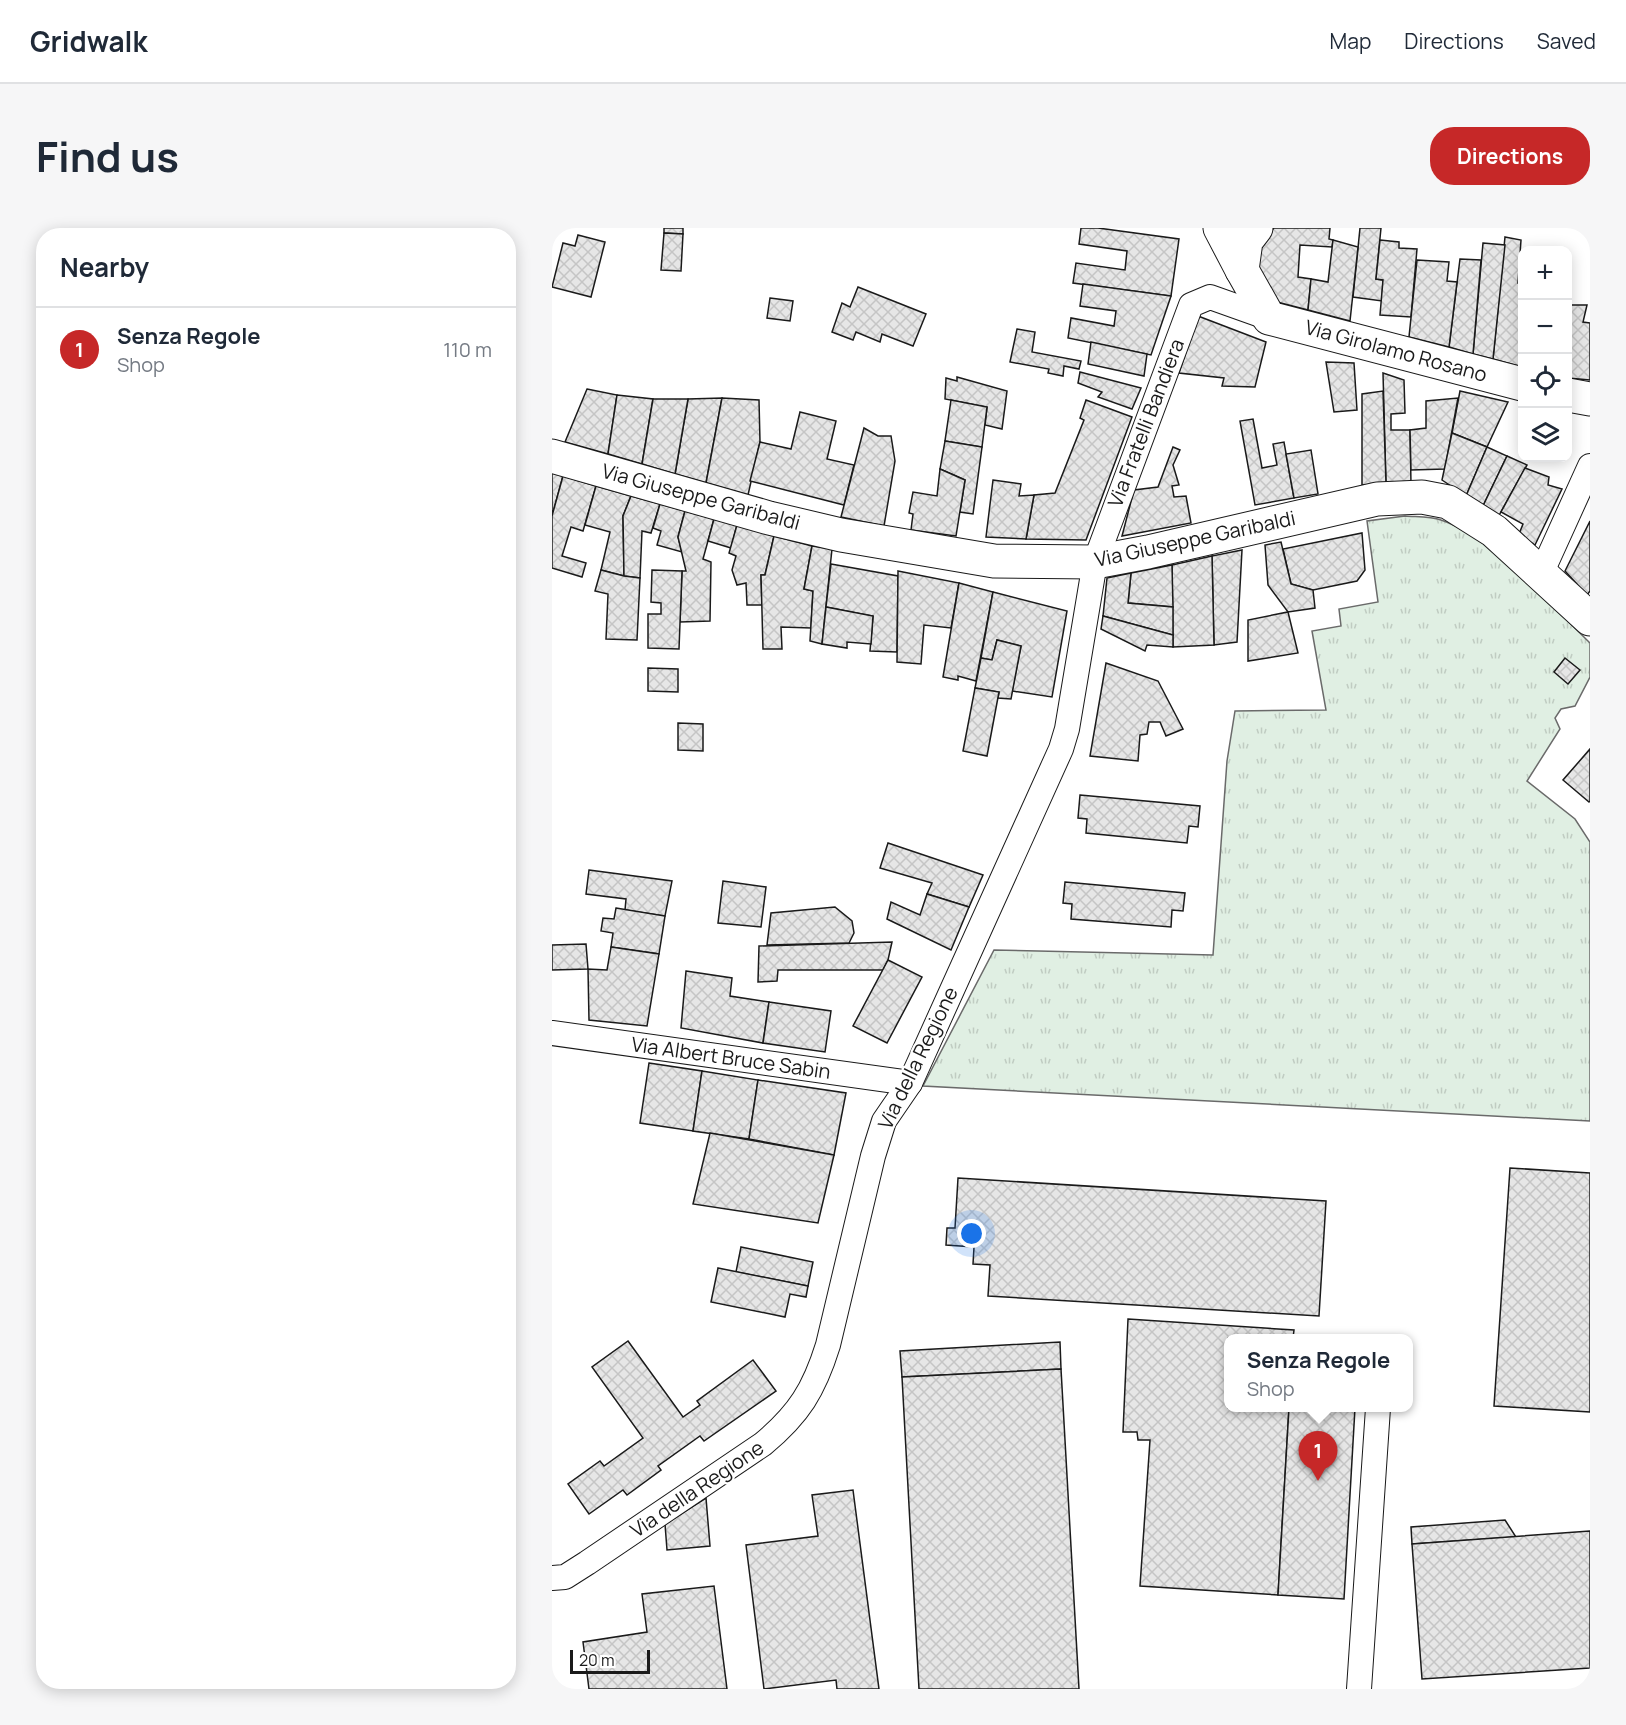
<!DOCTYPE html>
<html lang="en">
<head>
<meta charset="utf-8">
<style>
	:root { --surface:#fff; --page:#f6f6f7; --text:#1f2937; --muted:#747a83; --line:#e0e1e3; --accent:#c62828 }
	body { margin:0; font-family:Manrope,sans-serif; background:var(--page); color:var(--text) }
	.controls { position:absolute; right:18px; top:18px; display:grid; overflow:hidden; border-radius:12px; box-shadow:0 3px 15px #0003 }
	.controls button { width:54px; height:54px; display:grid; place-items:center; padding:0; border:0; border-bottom:2px solid var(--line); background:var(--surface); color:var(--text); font:30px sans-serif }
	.scale { position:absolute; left:18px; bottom:15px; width:80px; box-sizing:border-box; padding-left:6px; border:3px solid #1a1a1a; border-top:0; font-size:16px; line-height:21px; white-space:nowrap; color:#1a1a1a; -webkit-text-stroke:4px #fff; paint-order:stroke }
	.you { position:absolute; left:420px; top:1006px; width:21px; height:21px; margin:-15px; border:4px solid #fff; border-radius:50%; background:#1a73e8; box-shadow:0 0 0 9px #1a73e833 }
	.badge { display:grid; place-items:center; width:39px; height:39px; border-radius:50%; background:var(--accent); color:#fff; font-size:20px; font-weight:700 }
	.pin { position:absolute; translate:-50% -50px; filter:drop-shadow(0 2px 3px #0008) }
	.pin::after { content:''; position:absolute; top:32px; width:21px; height:18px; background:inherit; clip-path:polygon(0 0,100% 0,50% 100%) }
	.popup { position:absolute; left:672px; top:1106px; width:189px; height:78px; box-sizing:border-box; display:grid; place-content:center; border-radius:12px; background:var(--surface); filter:drop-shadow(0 2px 4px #0005); font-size:20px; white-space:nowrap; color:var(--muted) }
	.popup b { font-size:22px; color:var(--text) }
	.popup::after { content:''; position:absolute; left:50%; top:100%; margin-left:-12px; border:12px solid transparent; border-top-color:var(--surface) }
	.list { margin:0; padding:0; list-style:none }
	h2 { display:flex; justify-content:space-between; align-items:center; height:78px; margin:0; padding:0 24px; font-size:26px }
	h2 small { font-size:20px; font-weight:400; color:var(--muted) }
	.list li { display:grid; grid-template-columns:39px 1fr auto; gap:18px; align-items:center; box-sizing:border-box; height:84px; padding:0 24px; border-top:2px solid var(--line) }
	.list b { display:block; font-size:22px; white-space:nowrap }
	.list p { margin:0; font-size:20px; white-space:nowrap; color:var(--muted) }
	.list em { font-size:20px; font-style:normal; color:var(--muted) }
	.icon { flex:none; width:33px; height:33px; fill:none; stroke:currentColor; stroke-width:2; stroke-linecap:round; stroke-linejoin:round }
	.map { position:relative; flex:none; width:1038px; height:1461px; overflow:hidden; border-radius:24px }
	header { display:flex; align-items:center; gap:36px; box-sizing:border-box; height:84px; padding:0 30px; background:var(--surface); border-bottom:2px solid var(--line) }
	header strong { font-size:28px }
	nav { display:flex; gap:33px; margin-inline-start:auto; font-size:21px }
	.intro { display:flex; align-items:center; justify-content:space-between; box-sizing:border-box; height:144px; padding:0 36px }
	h1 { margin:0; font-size:42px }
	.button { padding:15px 27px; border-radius:24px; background:var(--accent); color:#fff; font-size:21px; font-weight:700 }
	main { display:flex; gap:36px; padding:0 36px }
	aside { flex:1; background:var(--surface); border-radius:24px; box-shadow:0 3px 15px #0003 }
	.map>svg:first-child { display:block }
</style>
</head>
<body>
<header>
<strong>Gridwalk</strong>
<nav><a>Map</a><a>Directions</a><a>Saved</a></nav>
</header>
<div class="intro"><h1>Find us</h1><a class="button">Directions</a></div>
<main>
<aside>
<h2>Nearby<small></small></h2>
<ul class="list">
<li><span class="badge">1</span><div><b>Senza Regole</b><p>Shop</p></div><em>110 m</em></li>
</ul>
</aside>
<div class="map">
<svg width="1038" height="1461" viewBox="0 0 1038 1461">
	<defs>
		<pattern id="grass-tufts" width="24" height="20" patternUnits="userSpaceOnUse" patternTransform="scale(1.5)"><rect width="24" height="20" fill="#e0efe3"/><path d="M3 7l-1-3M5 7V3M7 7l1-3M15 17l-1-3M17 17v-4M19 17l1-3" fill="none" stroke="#c0ccc2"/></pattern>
		<pattern id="building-cross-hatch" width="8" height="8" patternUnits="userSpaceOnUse" patternTransform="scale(1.5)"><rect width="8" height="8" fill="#e6e6e6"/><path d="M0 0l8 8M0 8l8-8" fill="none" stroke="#c5c5c5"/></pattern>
	</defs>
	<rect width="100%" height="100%" fill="#fff"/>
	<path fill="url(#grass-tufts)" stroke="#6a6a6a" stroke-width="1.5" d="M 853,288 C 864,289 878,288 889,292 C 938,308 1000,378 1038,415 L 1038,449 L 1023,478 L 1009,481 L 1003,490 L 1008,501 L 975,553 L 1023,591 L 1038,614 L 1038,893 L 371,858 L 442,722 L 661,727 L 675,533 L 683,483 L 774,482 L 760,403 L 789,398 L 787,381 L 826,374 L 815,293 Z"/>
	<g fill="url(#building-cross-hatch)" stroke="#1a1a1a" stroke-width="1.5">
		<polygon points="112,0 131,0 131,6 112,5"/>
		<polygon points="529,0 546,0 627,11 619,68 521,55 524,35 573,42 575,23 527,16"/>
		<polygon points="722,0 778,0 777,11 781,12 780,19 748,17 746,49 759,51 756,82 725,74 702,43 704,18"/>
		<polygon points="808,0 829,0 824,51 831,52 830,73 801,69"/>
		<polygon points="112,5 131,6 129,43 109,42"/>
		<polygon points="26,7 53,14 39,69 0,59 11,15 23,18"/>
		<polygon points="953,9 969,12 966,55 970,55 970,139 941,131"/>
		<polygon points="781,12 806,19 798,93 756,82 759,51 776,54"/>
		<polygon points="828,12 847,14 847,20 865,21 859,89 828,87 831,52 824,51"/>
		<polygon points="931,15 953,17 941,131 921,126"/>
		<polygon points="908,31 929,32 921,126 897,119"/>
		<polygon points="865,32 897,34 895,53 905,54 897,119 857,109"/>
		<polygon points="531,56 619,68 599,127 516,110 519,90 562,98 564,83 528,78"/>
		<polygon points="306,59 374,86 361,118 330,106 328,114 304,104 301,112 280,104 290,75 298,79"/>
		<polygon points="218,70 241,73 238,93 215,90"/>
		<polygon points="1017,77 1035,77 1031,94 1038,95 1038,152 1016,150"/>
		<polygon points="646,88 714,114 703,159 670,158 672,150 627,145"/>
		<polygon points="465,101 483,104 480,124 529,133 527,141 512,138 511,148 496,145 497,141 458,134"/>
		<polygon points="539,114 595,126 592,148 536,136"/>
		<polygon points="774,134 802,135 805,182 782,184"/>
		<polygon points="528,144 589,160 580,181 546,169 550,164 526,155"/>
		<polygon points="831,145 852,152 853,185 839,186 839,202 858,202 859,256 834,256"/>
		<polygon points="405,149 455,163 450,201 433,197 435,179 393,171 394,150 405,153"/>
		<polygon points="35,161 65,167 56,226 13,214"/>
		<polygon points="831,163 834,256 810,257 810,166"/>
		<polygon points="908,163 956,174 935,219 900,205"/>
		<polygon points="65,167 101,171 90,236 56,226"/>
		<polygon points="170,170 154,255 123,246 136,171"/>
		<polygon points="170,170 207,172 208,214 196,267 154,255"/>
		<polygon points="906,170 893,241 859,242 858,202 874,200 874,173"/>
		<polygon points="101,171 136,171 123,246 90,236"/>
		<polygon points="399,172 435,179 430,219 393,213"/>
		<polygon points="534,172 580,189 534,312 474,311 482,267 503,265 532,192 528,190"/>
		<polygon points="248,184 284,193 275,231 302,237 292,277 198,253 208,214 239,221"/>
		<polygon points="701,191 710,240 725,237 721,216 732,214 742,270 703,277 688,193"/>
		<polygon points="312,200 326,208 339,208 343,233 332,298 289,289"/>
		<polygon points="900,205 935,219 914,268 890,252"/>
		<polygon points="393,213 430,219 421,286 408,284 413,252 388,241"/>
		<polygon points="621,219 628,222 621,237 627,257 620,258 622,269 634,268 639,295 570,308 582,262 606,259"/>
		<polygon points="935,219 955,228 930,280 914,268"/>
		<polygon points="759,222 766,266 742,270 734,226"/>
		<polygon points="955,228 975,237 945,291 930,280"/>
		<polygon points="973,240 997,249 996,257 1010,261 983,317 967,306 971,296 949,284"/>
		<polygon points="388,241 413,252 404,308 359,302 361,286 357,285 361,264 385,268"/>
		<polygon points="0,245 11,248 0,288"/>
		<polygon points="11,248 44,258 31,303 19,299 10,328 34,335 30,349 0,340 0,288"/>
		<polygon points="441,252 469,256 467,268 482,267 474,311 434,309"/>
		<polygon points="44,258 79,268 71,288 72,348 49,342 58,304 33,297"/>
		<polygon points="79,268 108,276 99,305 90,303 88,350 72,348 71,288"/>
		<polygon points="108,276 133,283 126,309 130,324 105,317 109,303 101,300"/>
		<polygon points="133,283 162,291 151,331 159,334 158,393 128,394 130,343 134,343 126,309"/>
		<polygon points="162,291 185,297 179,320 156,313"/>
		<polygon points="1038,293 1038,363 1035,367 1013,343"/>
		<polygon points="185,297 222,308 213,347 209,347 210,377 195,377 194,355 185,357 180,342 184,328 177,325"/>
		<polygon points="810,305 813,342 805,353 761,362 739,356 731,321"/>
		<polygon points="222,308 260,318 252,361 261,363 259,400 229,399 230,421 211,421 209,347 213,347"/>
		<polygon points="729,314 739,356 761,362 763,380 736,384 716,357 713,317"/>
		<polygon points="260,318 280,321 270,416 258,413 261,363 252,361"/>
		<polygon points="690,322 685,414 662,417 660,328"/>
		<polygon points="660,328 662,417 621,419 620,337"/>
		<polygon points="279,336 346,348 345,424 318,423 321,388 274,379"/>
		<polygon points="620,337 621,379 576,375 579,345"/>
		<polygon points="49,342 72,348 88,350 85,412 54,411 56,366 43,363"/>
		<polygon points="100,342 130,343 127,421 96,420 96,386 109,386 109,375 99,374"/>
		<polygon points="346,343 407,355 399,400 372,397 369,436 345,434"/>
		<polygon points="579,345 576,375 621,379 621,407 551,388 555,350"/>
		<polygon points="407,355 441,364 424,453 406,448 406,452 391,449"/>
		<polygon points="441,364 515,383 500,469 460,463 469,418 445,412 440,432 429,430"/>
		<polygon points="274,379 321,388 319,416 295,414 295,420 270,416"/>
		<polygon points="736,384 746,425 696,433 696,392"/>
		<polygon points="551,388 621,407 621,419 595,417 593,423 549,401"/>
		<polygon points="445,412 469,418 459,471 446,470 447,464 423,460 429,430 440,432"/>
		<polygon points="1013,430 1028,442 1016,456 1002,444"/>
		<polygon points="554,435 606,453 631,501 614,508 608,494 597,494 595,506 588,507 586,533 538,528"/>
		<polygon points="96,440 126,441 126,464 96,463"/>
		<polygon points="423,460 447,464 435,528 411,523"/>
		<polygon points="126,495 151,496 151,523 126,522"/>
		<polygon points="1038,521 1038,573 1037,574 1011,552"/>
		<polygon points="528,567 648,578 646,599 637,598 635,615 534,605 535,591 526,590"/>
		<polygon points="336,615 431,647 417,679 375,666 380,655 328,640"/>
		<polygon points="37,642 120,653 113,688 73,682 74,671 34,666"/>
		<polygon points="171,653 214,659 209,699 166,695"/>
		<polygon points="513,654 633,665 631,683 620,682 619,699 519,691 520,676 511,675"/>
		<polygon points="375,666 417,679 399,722 335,691 339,674 368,687"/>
		<polygon points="283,679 300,693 302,705 297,715 215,717 219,685"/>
		<polygon points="64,680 113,688 107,726 59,719 61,705 49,703 51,690 62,691"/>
		<polygon points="340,714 336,732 331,742 226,742 225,753 206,754 207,718"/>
		<polygon points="34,716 36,741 0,742 0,717"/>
		<polygon points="59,719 107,726 95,798 37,792 36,741 55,742"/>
		<polygon points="336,732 370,749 335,815 301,798"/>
		<polygon points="134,743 180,750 178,768 217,774 211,815 129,800"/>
		<polygon points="217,774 279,783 273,824 211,815"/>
		<polygon points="97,835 150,843 141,903 88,895"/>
		<polygon points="150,843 206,852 197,911 141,903"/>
		<polygon points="206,852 294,865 282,927 197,911"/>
		<polygon points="158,905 282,927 266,995 141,976"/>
		<polygon points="958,940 1038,945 1038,1184 942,1178"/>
		<polygon points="406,950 774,973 767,1088 436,1068 438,1037 421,1036 422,1019 394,1017 395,1000 403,1000"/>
		<polygon points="189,1019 261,1034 256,1058 184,1044"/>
		<polygon points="166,1040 256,1058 254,1069 238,1066 233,1089 159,1074"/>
		<polygon points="576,1091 742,1102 741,1110 676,1110 676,1180 737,1180 726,1367 588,1358 598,1212 586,1212 585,1204 571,1204"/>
		<polygon points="76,1113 131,1189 148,1177 145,1173 201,1132 224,1163 152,1213 148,1208 106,1238 109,1242 75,1267 71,1262 37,1286 16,1256 48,1233 52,1238 91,1210 40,1139"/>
		<polygon points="508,1114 509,1141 350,1149 348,1123"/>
		<polygon points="509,1141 527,1461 367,1461 350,1149"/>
		<polygon points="737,1180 803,1180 792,1371 726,1367"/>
		<polygon points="301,1262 327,1461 285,1461 284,1452 212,1461 194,1317 266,1308 260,1267"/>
		<polygon points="154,1270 158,1318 115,1322 113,1296"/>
		<polygon points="953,1292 964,1309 860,1316 859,1299"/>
		<polygon points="1038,1303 1038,1440 870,1451 860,1316"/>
		<polygon points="162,1358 175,1461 37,1461 31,1414 95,1404 90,1366"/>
	</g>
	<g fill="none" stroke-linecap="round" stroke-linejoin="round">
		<defs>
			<g id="minor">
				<polyline points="989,346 1038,238"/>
				<polyline points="0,805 358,855"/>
				<path d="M 0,1350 L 13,1349 L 35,1335 L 211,1216 C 247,1186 262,1162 276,1117 L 321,928 L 332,893 L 358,855 L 509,521 L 515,501 L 543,334 L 639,77 L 658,69 L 717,90"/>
				<polyline points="807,1461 826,1180"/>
			</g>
			<g id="secondary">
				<polyline points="668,0 690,42 717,90 970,156"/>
				<polyline points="690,42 694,13 704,0"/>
				<polyline points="1016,167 1038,171"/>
				<polyline points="0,228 217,290 289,307 442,333 543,334 596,324 825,271 870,269 896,274 942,303 1038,391"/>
			</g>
		</defs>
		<use href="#minor" stroke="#1a1a1a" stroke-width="26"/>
		<use href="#secondary" stroke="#1a1a1a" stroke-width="35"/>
		<use href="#minor" stroke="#fff" stroke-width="24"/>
		<use href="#secondary" stroke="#fff" stroke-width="33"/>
	</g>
	<g text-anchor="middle" stroke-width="4.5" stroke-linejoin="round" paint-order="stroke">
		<g font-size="20" fill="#1a1a1a" stroke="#fff">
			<text transform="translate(844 123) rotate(15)" y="7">Via Girolamo Rosano</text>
			<text transform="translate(594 195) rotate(-69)" y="7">Via Fratelli Bandiera</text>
			<text transform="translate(149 269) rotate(15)" y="7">Via Giuseppe Garibaldi</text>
			<text transform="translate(643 311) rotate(-12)" y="7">Via Giuseppe Garibaldi</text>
			<text transform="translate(179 830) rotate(8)" y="7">Via Albert Bruce Sabin</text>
			<text transform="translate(366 830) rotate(-64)" y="7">Via della Regione</text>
			<text transform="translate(145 1261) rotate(-34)" y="7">Via della Regione</text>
		</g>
	</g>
</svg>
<div class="controls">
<button>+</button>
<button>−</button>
<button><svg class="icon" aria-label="locate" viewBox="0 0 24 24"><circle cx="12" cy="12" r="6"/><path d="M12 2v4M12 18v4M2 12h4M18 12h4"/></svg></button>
<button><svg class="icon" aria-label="layers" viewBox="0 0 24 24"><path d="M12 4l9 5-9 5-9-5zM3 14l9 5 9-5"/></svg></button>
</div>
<div class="scale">20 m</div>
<div class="you"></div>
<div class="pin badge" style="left:766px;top:1253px">1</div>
<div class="popup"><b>Senza Regole</b>Shop</div>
</div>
</main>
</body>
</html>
